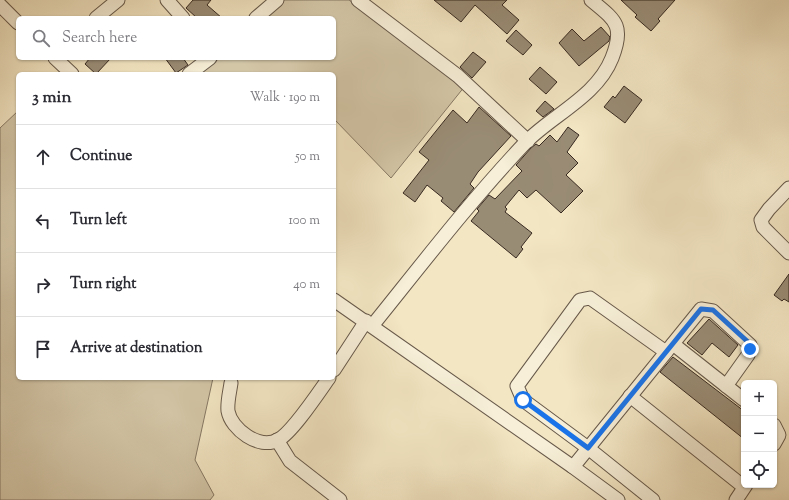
<!DOCTYPE html>
<html lang="en">
<head>
<meta charset="utf-8">
<style>
	:root { --surface:#fff; --page:#f2f2f3; --text:#2b2b33; --muted:#7c7c81; --line:#e1e1e2 }
	body { margin:0; font-family:"Sorts Mill Goudy",serif; background:var(--page); color:var(--text) }
	.controls { position:absolute; right:12px; bottom:12px; display:grid; overflow:hidden; border-radius:6px; box-shadow:0 1px 3px #0004 }
	.controls button { width:36px; height:36px; display:grid; place-items:center; padding:0; border:0; border-bottom:1px solid var(--line); background:var(--surface); color:var(--text); font:20px sans-serif }
	.stop { position:absolute; width:12px; height:12px; margin:-9px; border:3px solid #1a73e8; border-radius:50%; background:#fff }
	.stop.end { background:#1a73e8; border-color:#fff; box-shadow:0 1px 4px #0008 }
	.list { margin:0; padding:0; list-style:none }
	h2 { display:flex; justify-content:space-between; align-items:center; height:52px; margin:0; padding:0 16px; font-size:17px }
	h2 small { font-size:13px; font-weight:400; color:var(--muted) }
	.list li { display:grid; grid-template-columns:26px 1fr auto; gap:12px; align-items:center; box-sizing:border-box; height:64px; padding:0 16px; border-top:1px solid var(--line) }
	.list b { display:block; font-size:15px; white-space:nowrap }
	.list em { font-size:13px; font-style:normal; color:var(--muted) }
	.icon { flex:none; width:22px; height:22px; fill:none; stroke:currentColor; stroke-width:2; stroke-linecap:round; stroke-linejoin:round }
	.map { position:relative; flex:none; width:789px; height:500px; overflow:hidden }
	.search { position:absolute; background:var(--surface); box-shadow:0 1px 3px #0004; left:16px; top:16px; width:320px; height:44px; display:flex; align-items:center; gap:10px; box-sizing:border-box; padding:0 14px; border-radius:6px; color:var(--muted); font-size:15px }
	.panel { position:absolute; background:var(--surface); box-shadow:0 1px 3px #0004; left:16px; top:72px; width:320px; height:308px; border-radius:6px }
	.map>svg:first-child { display:block }
</style>
</head>
<body>
<div class="map">
<svg width="789" height="500" viewBox="0 0 789 500">
	<rect width="100%" height="100%" fill="#f3e6c3"/>
	<filter id="stains"><feTurbulence type="fractalNoise" baseFrequency=".005" numOctaves="4"/><feColorMatrix values="0 0 0 0 .2 0 0 0 0 .09 0 0 0 0 .02 0 0 0 .5 -.17"/></filter>
	<radialGradient id="worn" r=".72"><stop offset=".6" stop-color="#630" stop-opacity="0"/><stop offset="1" stop-color="#630" stop-opacity=".3"/></radialGradient>
	<g fill="#d3c6a7" stroke="#867864">
		<polygon points="281,0 349,0 465,86 391,178 334,119 334,74 197,74 220,58 334,58 334,18 263,18"/>
		<polygon points="18,111 18,378 213,378 195,460 214,495 210,500 0,500 0,128"/>
	</g>
	<g fill="#998c75" stroke="#382a21">
		<polygon points="193,0 211,0 207,5 222,18 197,18 186,8"/>
		<polygon points="434,0 507,0 502,5 519,20 507,34 475,5 461,22"/>
		<polygon points="621,0 675,0 658,19 660,21 651,31 635,17 637,15"/>
		<polygon points="601,27 610,37 609,41 579,66 559,43 572,29 584,41"/>
		<polygon points="516,30 532,45 523,55 506,41"/>
		<polygon points="473,52 486,62 472,78 460,67"/>
		<polygon points="90,58 111,58 96,74 85,64"/>
		<polygon points="165,58 183,58 188,65 176,73"/>
		<polygon points="540,67 557,82 546,94 529,79"/>
		<polygon points="624,86 642,100 625,123 604,107 613,96 615,98"/>
		<polygon points="545,101 554,109 543,117 536,111"/>
		<polygon points="479,107 511,136 478,172 470,184 474,188 454,212 441,201 443,198 427,185 415,202 403,193 429,160 419,152 453,110 467,123"/>
		<polygon points="568,127 579,135 567,152 578,163 566,175 583,191 561,213 536,190 527,198 519,190 505,207 507,209 505,212 532,233 521,247 523,249 516,258 471,221 479,211 477,209 489,195 495,199 522,171 516,165 531,148 536,144 539,146 550,135 557,142"/>
		<polygon points="789,274 789,302 784,299 782,301 774,295"/>
		<polygon points="709,319 738,345 729,357 712,343 702,355 687,343"/>
		<polygon points="673,357 744,411 744,439 660,372"/>
	</g>
	<g fill="none" stroke-linecap="round" stroke-linejoin="round">
		<defs>
			<g id="minor">
				<polyline points="167,0 183,18"/>
				<polyline points="358,0 458,76 528,141"/>
				<polyline points="0,5 18,23"/>
				<polyline points="96,18 118,0"/>
				<polyline points="256,18 277,0"/>
				<polyline points="55,58 72,74"/>
				<polyline points="189,74 210,58"/>
				<polyline points="789,188 769,209 761,220 763,227 789,253"/>
				<polyline points="334,300 573,467 618,500"/>
				<path d="M 372,326 C 422,264 471,200 526,142 C 554,114 597,96 612,58 C 625,25 615,20 591,0"/>
				<polyline points="673,344 744,400"/>
				<polyline points="334,370 366,321"/>
				<path d="M 231,383 C 230,391 227,402 228,411 C 231,429 259,450 278,440 C 292,433 319,392 329,378"/>
				<polyline points="630,396 744,487"/>
				<polyline points="774,425 779,435 774,444"/>
				<polyline points="277,440 290,461 340,500"/>
				<polyline points="573,467 701,309 713,311 750,345 748,355 726,386"/>
				<polyline points="653,500 588,448 523,400 517,386 580,300 590,298 666,352"/>
				<polyline points="736,500 746,485"/>
			</g>
		</defs>
		<use href="#minor" stroke="#67594a" stroke-width="15"/>
		<use href="#minor" stroke="#f7efd8" stroke-width="13"/>
	</g>
	<g fill="none" stroke-linecap="round" stroke-linejoin="round">
		<polyline stroke="#1a73e8" stroke-width="5" points="523,400 588,448 701,309 713,310 748,342 750,349"/>
	</g>
	<rect width="100%" height="100%" filter="url(#stains)"/>
	<rect width="100%" height="100%" fill="url(#worn)"/>
</svg>
<div class="controls">
<button>+</button>
<button>−</button>
<button><svg class="icon" aria-label="locate" viewBox="0 0 24 24"><circle cx="12" cy="12" r="6"/><path d="M12 2v4M12 18v4M2 12h4M18 12h4"/></svg></button>
</div>
<div class="stop" style="left:523px;top:400px"></div>
<div class="stop end" style="left:750px;top:349px"></div>
<div class="search"><svg class="icon" aria-label="search" viewBox="0 0 24 24"><circle cx="10" cy="10" r="6"/><path d="M15 15l6 6"/></svg>Search here</div>
<section class="panel">
<h2>3 min<small>Walk · 190 m</small></h2>
<ul class="list">
<li><svg class="icon" aria-label="ahead" viewBox="0 0 24 24"><path d="M12 20V5M6 11l6-6 6 6"/></svg><div><b>Continue</b></div><em>50 m</em></li>
<li><svg class="icon" aria-label="left" viewBox="0 0 24 24"><path d="M17 20v-9H6M10 6l-5 5 5 5"/></svg><div><b>Turn left</b></div><em>100 m</em></li>
<li><svg class="icon" aria-label="right" viewBox="0 0 24 24"><path d="M7 20v-9h11M14 6l5 5-5 5"/></svg><div><b>Turn right</b></div><em>40 m</em></li>
<li><svg class="icon" aria-label="arrive" viewBox="0 0 24 24"><path d="M6 21V4h12l-3 4 3 4H6"/></svg><div><b>Arrive at destination</b></div></li>
</ul>
</section>
</div>
</body>
</html>
